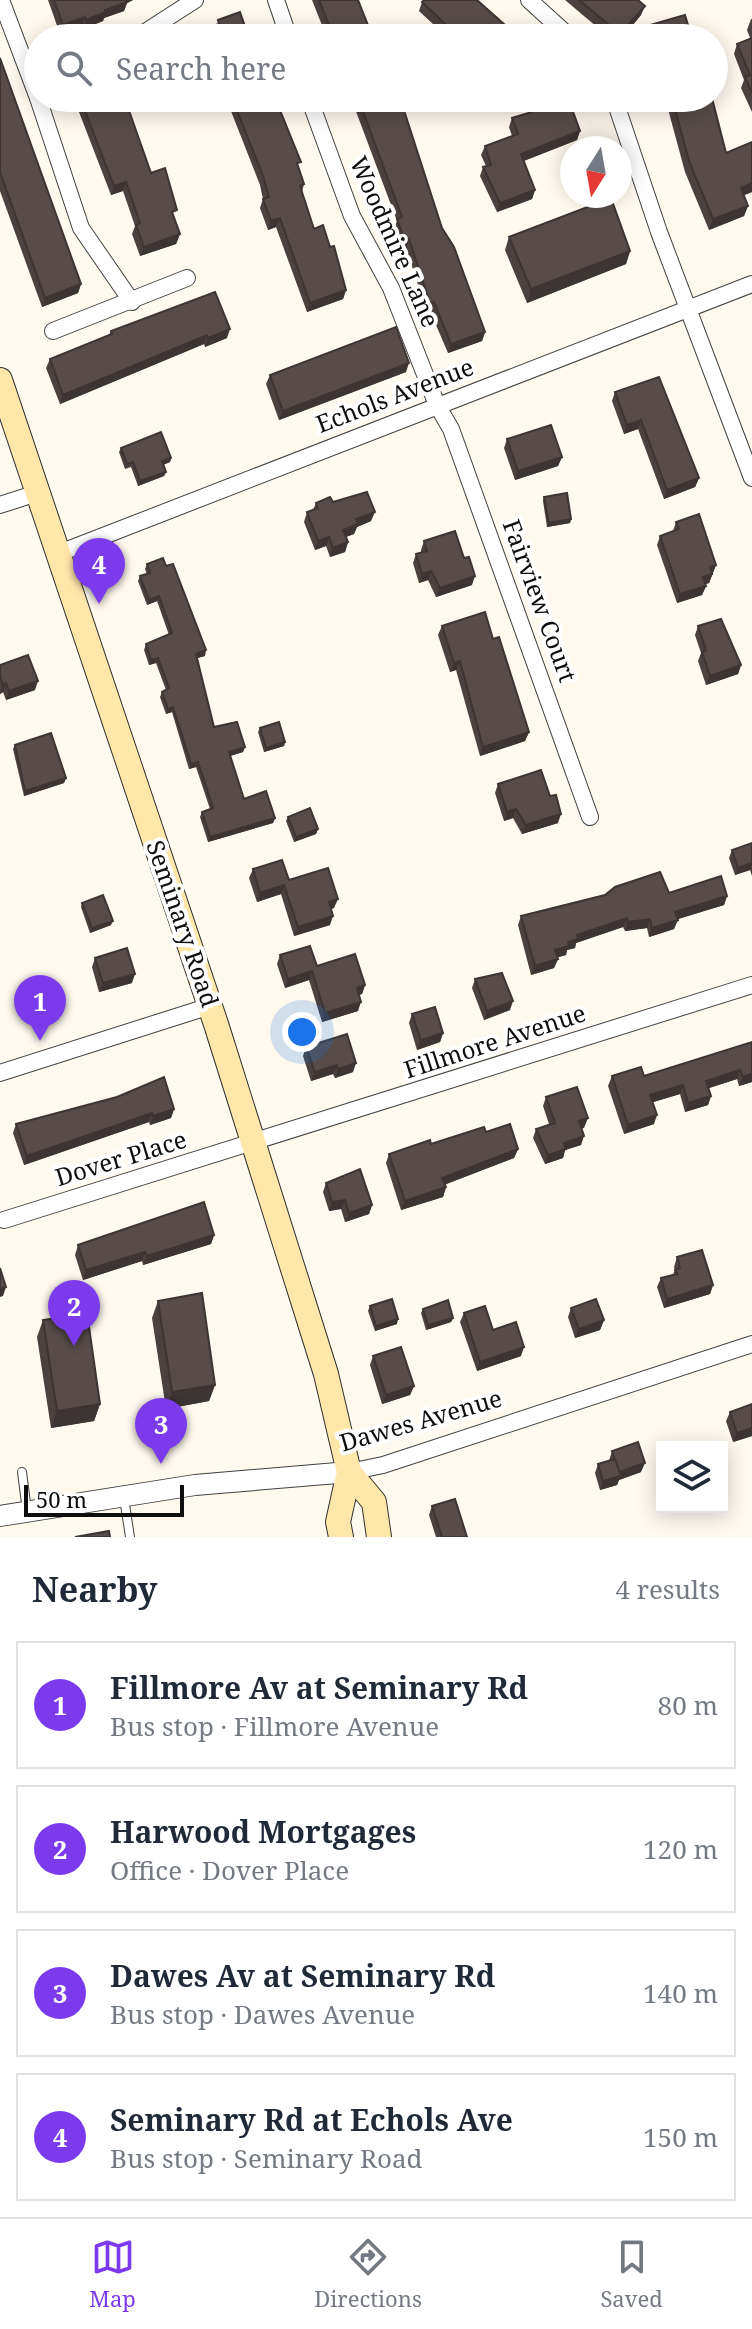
<!DOCTYPE html>
<html lang="en">
<head>
<meta charset="utf-8">
<style>
	:root { --surface:#fff; --page:#f6f6f7; --text:#1f2937; --muted:#747a83; --line:#e0e1e3; --accent:#7c3aed }
	body { margin:0; font-family:"Noto Serif",serif; background:var(--page); color:var(--text) }
	.controls { position:absolute; right:24px; bottom:24px; display:grid; overflow:hidden; border-radius:0px; box-shadow:0 4px 20px #0003 }
	.controls button { width:72px; height:72px; display:grid; place-items:center; padding:0; border:0; border-bottom:2px solid var(--line); background:var(--surface); color:var(--text); font:40px sans-serif }
	.compass { position:absolute; left:560px; top:136px; width:72px; height:72px; border-radius:50%; background:var(--surface); box-shadow:0 4px 20px #0003; rotate:191deg }
	.scale { position:absolute; left:24px; bottom:20px; width:160px; box-sizing:border-box; padding-left:8px; border:4px solid #0e0e0e; border-top:0; font-size:22px; line-height:28px; white-space:nowrap; color:#0e0e0e; -webkit-text-stroke:6px #fff; paint-order:stroke }
	.you { position:absolute; left:302px; top:1032px; width:28px; height:28px; margin:-20px; border:6px solid #fff; border-radius:50%; background:#1a73e8; box-shadow:0 0 0 12px #1a73e833 }
	.badge { display:grid; place-items:center; width:52px; height:52px; border-radius:50%; background:var(--accent); color:#fff; font-size:26px; font-weight:700 }
	.pin { position:absolute; translate:-50% -66px; filter:drop-shadow(0 2px 4px #0008) }
	.pin::after { content:''; position:absolute; top:42px; width:28px; height:24px; background:inherit; clip-path:polygon(0 0,100% 0,50% 100%) }
	.list { margin:0; padding:0; list-style:none }
	h2 { display:flex; justify-content:space-between; align-items:center; height:104px; margin:0; padding:0 32px; font-size:34px }
	h2 small { font-size:26px; font-weight:400; color:var(--muted) }
	.list li { display:grid; grid-template-columns:52px 1fr auto; gap:24px; align-items:center; box-sizing:border-box; height:128px; margin:0 16px 16px; padding:0 16px; border:2px solid var(--line); border-radius:0px }
	.list b { display:block; font-size:30px; white-space:nowrap }
	.list p { margin:0; font-size:26px; white-space:nowrap; color:var(--muted) }
	.list em { font-size:26px; font-style:normal; color:var(--muted) }
	.icon { flex:none; width:44px; height:44px; fill:none; stroke:currentColor; stroke-width:2; stroke-linecap:round; stroke-linejoin:round }
	.map { position:relative; flex:none; width:752px; height:1537px; overflow:hidden }
	.search { position:absolute; background:var(--surface); box-shadow:0 4px 20px #0003; left:24px; right:24px; top:24px; height:88px; display:flex; align-items:center; gap:20px; box-sizing:border-box; padding:0 28px; border-radius:44px; color:var(--muted); font-size:30px }
	.sheet { height:680px; background:var(--surface) }
	nav { display:flex; justify-content:space-around; align-items:center; box-sizing:border-box; height:112px; border-top:2px solid var(--line); background:var(--surface); font-size:22px; color:var(--muted) }
	nav a { display:grid; justify-items:center; gap:4px }
	nav .on { color:var(--accent) }
	.map>svg:first-child { display:block }
</style>
</head>
<body>
<div class="map">
<svg width="752" height="1537" viewBox="0 0 752 1537">
	<rect width="100%" height="100%" fill="#fff9ee"/>
	<g fill="none" stroke-linecap="round" stroke-linejoin="round">
		<defs>
			<g id="service">
				<polyline points="22,1472 27,1511"/>
				<polyline points="124,1498 130,1537"/>
			</g>
			<g id="minor">
				<polyline points="1,0 38,98"/>
				<polyline points="276,0 289,38"/>
				<polyline points="529,0 571,38"/>
				<polyline points="136,38 195,0"/>
				<polyline points="38,98 81,228 132,302"/>
				<polyline points="309,98 352,216 391,288 437,405 451,429 590,817"/>
				<polyline points="614,98 659,232 752,478"/>
				<polyline points="53,331 187,278"/>
				<polyline points="0,505 37,493"/>
				<polyline points="57,554 752,284"/>
				<polyline points="0,1073 210,1006"/>
				<polyline points="4,1220 752,985"/>
				<polyline points="349,1472 383,1465 752,1344"/>
			</g>
			<polyline id="tertiary" points="0,1516 195,1485 349,1472"/>
			<g id="secondary">
				<polyline points="0,380 216,1024 326,1374 349,1472 338,1522 341,1537"/>
				<polyline points="349,1472 374,1502 379,1537"/>
			</g>
		</defs>
		<use href="#service" stroke="#414141" stroke-width="10"/>
		<use href="#minor" stroke="#414141" stroke-width="18"/>
		<use href="#tertiary" stroke="#414141" stroke-width="22"/>
		<use href="#secondary" stroke="#303030" stroke-width="26"/>
		<use href="#service" stroke="#fff" stroke-width="8"/>
		<use href="#minor" stroke="#fff" stroke-width="16"/>
		<use href="#tertiary" stroke="#fff" stroke-width="20"/>
		<use href="#secondary" stroke="#ffe6a9" stroke-width="24"/>
	</g>
	<g fill="#4b413f">
		<polygon points="48,0 133,0 127,3 124,11 104,18 103,21 83,29 82,26 60,34"/>
		<polygon points="312,0 358,0 373,38 327,38"/>
		<polygon points="565,0 638,0 641,15 622,38 610,38"/>
		<polygon points="422,2 505,25 524,38 448,38 419,11"/>
		<polygon points="751,19 752,19 752,112 741,88 744,80 734,54 737,44 750,38 747,30"/>
		<polygon points="647,26 691,35 696,38 644,38"/>
		<polygon points="0,58 81,284 78,293 42,307 0,191"/>
		<polygon points="77,98 170,98 130,112 151,173 174,218 180,234 176,244 140,256 132,234 135,226 123,191 111,195 79,112 80,107"/>
		<polygon points="228,98 275,98 304,184 302,192 314,229 346,290 343,299 307,312 276,227 268,230 260,208 263,199 260,185 227,101"/>
		<polygon points="351,98 400,98 442,228 485,332 482,341 448,353 430,311 427,312 406,248 402,250 394,228 397,221"/>
		<polygon points="665,98 712,98 726,153 752,142 752,192 744,195 748,206 744,216 709,230 685,172"/>
		<polygon points="530,107 580,131 577,140 524,161 535,190 532,199 497,212 480,176 483,167 486,166 481,155 485,146 512,136 509,127 512,118 528,113"/>
		<polygon points="509,237 630,251 626,264 527,303 505,250"/>
		<polygon points="215,292 227,338 205,347 204,344 60,404 46,368 50,359 109,335 111,331"/>
		<polygon points="406,372 279,420 266,384 270,375"/>
		<polygon points="615,392 699,478 695,487 664,499 638,429 624,434 612,401"/>
		<polygon points="507,439 562,457 558,466 515,480 504,448"/>
		<polygon points="121,448 171,458 170,462 163,465 166,472 164,476 138,486 131,467 125,469 119,452"/>
		<polygon points="544,497 571,519 570,523 547,527 543,501"/>
		<polygon points="333,502 371,521 357,527 354,534 346,537 348,542 345,552 330,557 326,546 315,550 304,522 307,512 313,510 316,503"/>
		<polygon points="676,522 716,565 709,583 705,584 706,586 702,595 677,603 657,545 660,536 673,531"/>
		<polygon points="424,541 464,558 472,585 436,597 428,580 419,583 413,563 416,554 421,552 421,550"/>
		<polygon points="147,564 205,656 197,658 214,727 245,747 243,752 230,756 244,799 275,818 273,823 208,842 200,817 202,812 210,809 196,767 189,769 172,712 166,714 160,697 162,692 166,690 156,663 149,665 144,650 146,644 169,635 157,601 147,605 138,581 140,576 147,574 145,569"/>
		<polygon points="442,626 529,732 525,741 480,756 456,670 450,672 438,635"/>
		<polygon points="698,626 741,665 738,674 706,685 698,661 701,653 695,635"/>
		<polygon points="0,665 35,690 6,700 3,692 0,694"/>
		<polygon points="260,728 285,742 284,746 264,752 258,732"/>
		<polygon points="15,745 66,778 64,783 24,796 13,749"/>
		<polygon points="498,784 558,823 522,834 513,818 504,821 495,793"/>
		<polygon points="288,817 318,829 316,834 294,842 286,821"/>
		<polygon points="752,843 752,876 750,870 735,875 729,858 732,850"/>
		<polygon points="253,869 289,880 334,908 331,909 330,925 294,936 281,894 257,902 249,878"/>
		<polygon points="727,896 724,905 677,919 674,929 649,937 647,928 625,931 623,927 576,943 575,948 567,950 566,955 557,957 558,959 554,968 531,975 518,925 521,916"/>
		<polygon points="82,903 111,925 90,933 81,907"/>
		<polygon points="280,955 317,966 365,985 362,994 359,995 358,1011 322,1022 309,980 285,988 277,964"/>
		<polygon points="95,958 132,983 99,992 92,967"/>
		<polygon points="475,979 510,1010 484,1020 472,988"/>
		<polygon points="412,1014 443,1033 440,1042 417,1050 409,1023"/>
		<polygon points="752,1042 752,1082 739,1086 737,1079 709,1088 711,1096 708,1105 685,1112 680,1094 653,1102 654,1124 624,1134 608,1086 612,1076 644,1076"/>
		<polygon points="306,1047 353,1072 335,1078 333,1074 311,1081 303,1056"/>
		<polygon points="546,1097 584,1128 582,1128 581,1145 565,1150 563,1158 545,1164 533,1138 536,1129 549,1124 543,1106"/>
		<polygon points="174,1109 171,1118 150,1125 149,1122 24,1165 13,1133 16,1124"/>
		<polygon points="486,1132 518,1149 514,1158 445,1184 446,1187 443,1197 401,1210 386,1163 389,1154"/>
		<polygon points="326,1183 372,1205 369,1214 345,1222 341,1209 329,1211 323,1192"/>
		<polygon points="214,1235 211,1244 143,1265 142,1261 83,1280 75,1255 78,1245"/>
		<polygon points="677,1257 713,1285 710,1294 664,1308 657,1287 661,1278 673,1275 675,1270 674,1267"/>
		<polygon points="158,1301 215,1385 209,1401 166,1409 152,1318"/>
		<polygon points="370,1306 397,1324 375,1331 368,1311"/>
		<polygon points="571,1308 604,1320 600,1330 575,1338 568,1317"/>
		<polygon points="423,1309 453,1318 451,1322 426,1330 421,1313"/>
		<polygon points="464,1313 493,1330 521,1356 477,1371 460,1322"/>
		<polygon points="43,1320 100,1404 94,1421 51,1428 37,1337"/>
		<polygon points="373,1356 414,1386 410,1395 382,1404 370,1365"/>
		<polygon points="752,1404 752,1436 733,1442 726,1421 730,1412"/>
		<polygon points="612,1451 641,1472 619,1480 617,1485 600,1490 595,1473 598,1464 609,1461"/>
		<polygon points="432,1506 467,1537 436,1537 429,1515"/>
	</g>
	<g fill="#3d3533">
		<polygon points="123,0 133,0 127,3 124,11 104,18 103,21 83,29 86,20"/>
		<polygon points="645,6 641,15 622,38 619,38 620,34"/>
		<polygon points="85,17 82,26 60,34 63,25"/>
		<polygon points="148,98 170,98 124,114 127,105"/>
		<polygon points="580,131 577,140 518,163 521,154"/>
		<polygon points="126,182 123,191 111,195 114,186"/>
		<polygon points="752,183 752,192 737,198 741,188"/>
		<polygon points="535,190 532,199 497,212 500,203"/>
		<polygon points="748,206 744,216 709,230 713,219"/>
		<polygon points="280,218 276,227 268,230 271,221"/>
		<polygon points="180,234 176,244 140,256 144,247"/>
		<polygon points="409,239 406,248 402,250 405,241"/>
		<polygon points="630,251 626,264 527,303 531,289"/>
		<polygon points="81,284 78,293 42,307 45,298"/>
		<polygon points="346,290 343,299 307,312 310,303"/>
		<polygon points="434,302 430,311 427,312 430,303"/>
		<polygon points="230,329 227,338 205,347 208,338"/>
		<polygon points="485,332 482,341 448,353 451,344"/>
		<polygon points="207,335 204,344 60,404 63,395"/>
		<polygon points="409,363 406,372 279,420 283,411"/>
		<polygon points="641,420 638,429 624,434 627,425"/>
		<polygon points="562,457 558,466 515,480 518,471"/>
		<polygon points="171,458 170,462 160,466 162,461"/>
		<polygon points="166,472 164,476 138,486 140,481"/>
		<polygon points="699,478 695,487 664,499 667,490"/>
		<polygon points="375,512 371,521 357,527 354,534 340,539 343,530 356,519"/>
		<polygon points="571,519 570,523 547,527 549,523"/>
		<polygon points="329,537 326,546 315,550 318,541"/>
		<polygon points="348,542 345,552 330,557 333,548"/>
		<polygon points="716,565 709,583 699,586 703,577 710,567"/>
		<polygon points="431,571 428,580 419,583 422,574"/>
		<polygon points="475,576 472,585 436,597 440,588"/>
		<polygon points="706,586 702,595 677,603 680,594"/>
		<polygon points="159,596 157,601 147,605 149,600"/>
		<polygon points="206,650 205,656 194,659 196,654"/>
		<polygon points="158,658 156,663 149,665 151,660"/>
		<polygon points="460,661 456,670 450,672 454,663"/>
		<polygon points="741,665 738,674 706,685 710,676"/>
		<polygon points="38,681 35,690 6,700 9,691"/>
		<polygon points="6,683 3,692 0,694 3,685"/>
		<polygon points="173,707 172,712 166,714 168,709"/>
		<polygon points="529,732 525,741 480,756 483,747"/>
		<polygon points="285,742 284,746 264,752 266,748"/>
		<polygon points="245,747 243,752 227,757 229,752"/>
		<polygon points="198,762 196,767 189,769 191,764"/>
		<polygon points="66,778 64,783 24,796 25,791"/>
		<polygon points="516,809 513,818 504,821 507,812"/>
		<polygon points="561,814 558,823 522,834 526,825"/>
		<polygon points="275,818 273,823 208,842 210,837"/>
		<polygon points="318,829 316,834 294,842 296,837"/>
		<polygon points="752,863 750,870 735,875 738,868"/>
		<polygon points="284,885 281,894 257,902 260,893"/>
		<polygon points="727,896 724,905 672,921 675,912"/>
		<polygon points="338,899 334,908 325,911 329,902"/>
		<polygon points="333,916 330,925 294,936 298,927"/>
		<polygon points="627,918 623,927 576,943 575,948 567,950 566,955 552,959 555,950 577,935"/>
		<polygon points="650,919 647,928 625,931 628,922"/>
		<polygon points="678,920 674,929 649,937 652,928"/>
		<polygon points="113,921 111,925 90,933 92,928"/>
		<polygon points="558,959 554,968 531,975 535,966"/>
		<polygon points="312,971 309,980 285,988 288,979"/>
		<polygon points="135,974 132,983 99,992 103,983"/>
		<polygon points="365,985 362,994 353,997 357,988"/>
		<polygon points="513,1001 510,1010 484,1020 487,1011"/>
		<polygon points="361,1002 358,1011 322,1022 325,1013"/>
		<polygon points="443,1033 440,1042 417,1050 421,1040"/>
		<polygon points="356,1063 353,1072 335,1078 338,1069"/>
		<polygon points="337,1065 333,1074 311,1081 315,1072"/>
		<polygon points="740,1070 737,1079 703,1090 706,1081"/>
		<polygon points="752,1074 752,1082 739,1086 743,1077"/>
		<polygon points="683,1085 680,1094 647,1104 650,1095"/>
		<polygon points="711,1096 708,1105 685,1112 688,1103"/>
		<polygon points="174,1109 171,1118 150,1125 153,1116"/>
		<polygon points="152,1113 149,1122 24,1165 27,1156"/>
		<polygon points="657,1115 654,1124 624,1134 628,1125"/>
		<polygon points="588,1118 584,1128 576,1130 579,1121"/>
		<polygon points="584,1136 581,1145 565,1150 563,1158 545,1164 548,1155 564,1143"/>
		<polygon points="518,1149 514,1158 439,1187 442,1178"/>
		<polygon points="446,1187 443,1197 401,1210 405,1201"/>
		<polygon points="345,1200 341,1209 329,1211 332,1202"/>
		<polygon points="372,1205 369,1214 345,1222 349,1213"/>
		<polygon points="214,1235 211,1244 143,1265 147,1256"/>
		<polygon points="145,1252 142,1261 83,1280 86,1270"/>
		<polygon points="713,1285 710,1294 664,1308 667,1299"/>
		<polygon points="6,1287 3,1296 0,1297 0,1289"/>
		<polygon points="453,1318 451,1322 426,1330 428,1325"/>
		<polygon points="398,1319 397,1324 375,1331 376,1326"/>
		<polygon points="604,1320 600,1330 575,1338 579,1329"/>
		<polygon points="524,1347 521,1356 477,1371 480,1362"/>
		<polygon points="215,1385 209,1401 166,1409 172,1392"/>
		<polygon points="414,1386 410,1395 382,1404 386,1395"/>
		<polygon points="100,1404 94,1421 51,1428 57,1411"/>
		<polygon points="752,1428 752,1436 733,1442 737,1433"/>
		<polygon points="645,1463 641,1472 619,1480 617,1485 600,1490 603,1481 619,1472"/>
	</g>
	<g fill="#574c49" stroke="#3d3533" stroke-width="2">
		<polygon points="54,0 126,0 127,2 105,10 106,12 86,20 85,17 63,25"/>
		<polygon points="319,0 358,0 373,38 334,38"/>
		<polygon points="424,0 477,0 505,25 524,38 460,38 422,2"/>
		<polygon points="579,0 638,0 645,6 620,34"/>
		<polygon points="240,12 249,38 193,38 199,35 198,31 219,24 218,20"/>
		<polygon points="685,15 691,35 695,33 696,38 651,38 647,26"/>
		<polygon points="752,38 752,93 745,77 750,75 737,44"/>
		<polygon points="0,58 81,284 45,298 0,172"/>
		<polygon points="84,98 148,98 127,105 151,173 165,168 177,210 172,212 180,234 144,247 136,225 140,223 126,182 114,186 82,103 85,102"/>
		<polygon points="232,98 275,98 301,162 297,163 304,184 300,186 314,229 323,225 330,247 334,246 346,290 310,303 280,218 271,221 263,199 269,197 263,176"/>
		<polygon points="358,98 400,98 442,228 454,247 485,332 451,344 434,302 430,303 409,239 405,241 397,219 402,217"/>
		<polygon points="560,98 568,98 580,131 521,154 535,190 500,203 483,167 491,165 485,146 518,134 512,118 532,112 530,107"/>
		<polygon points="672,98 712,98 726,153 752,142 752,183 741,188 748,206 713,219 689,161"/>
		<polygon points="611,198 630,251 531,289 509,237"/>
		<polygon points="215,292 230,329 208,338 207,335 63,395 50,359 112,334 111,331"/>
		<polygon points="396,327 409,363 283,411 270,375"/>
		<polygon points="659,377 699,478 667,490 641,420 627,425 615,392"/>
		<polygon points="551,425 562,457 518,471 507,439"/>
		<polygon points="161,432 171,458 162,461 166,472 140,481 133,462 127,464 121,448"/>
		<polygon points="367,492 375,512 356,519 358,524 343,530 348,542 333,548 329,537 318,541 307,512 318,508 316,503 330,497 333,502"/>
		<polygon points="567,493 571,519 549,523 544,497"/>
		<polygon points="699,514 716,565 710,567 712,574 703,577 706,586 680,594 660,536 679,529 676,522"/>
		<polygon points="455,531 464,558 469,557 475,576 440,588 431,571 422,574 416,554 427,551 424,541"/>
		<polygon points="163,558 166,566 173,564 206,650 196,654 214,727 237,722 245,747 229,752 244,799 266,791 275,818 210,837 202,812 213,808 198,762 191,764 173,707 168,709 162,692 169,688 158,658 151,660 146,644 172,633 159,596 149,600 140,576 150,573 147,564"/>
		<polygon points="485,612 493,639 499,637 529,732 483,747 460,661 454,663 442,626"/>
		<polygon points="721,619 741,665 710,676 702,652 706,650 698,626"/>
		<polygon points="28,655 38,681 9,691 6,683 3,685 0,676 0,665"/>
		<polygon points="279,722 285,742 266,748 260,728"/>
		<polygon points="51,733 66,778 25,791 15,745"/>
		<polygon points="541,770 550,796 556,795 561,814 526,825 516,809 507,812 498,784"/>
		<polygon points="310,808 318,829 296,837 288,817"/>
		<polygon points="752,843 752,863 738,868 732,850"/>
		<polygon points="282,860 289,880 328,868 338,899 329,902 333,916 298,927 284,885 260,893 253,869"/>
		<polygon points="660,872 669,893 721,876 727,896 675,912 678,920 652,928 650,919 628,922 627,918 577,935 578,939 568,942 569,946 555,950 558,959 535,966 521,916 605,895 615,887"/>
		<polygon points="103,895 113,921 92,928 82,903"/>
		<polygon points="310,946 317,966 355,954 365,985 357,988 361,1002 325,1013 312,971 288,979 280,955"/>
		<polygon points="127,948 135,974 103,983 95,958"/>
		<polygon points="502,973 513,1001 487,1011 475,979"/>
		<polygon points="435,1007 443,1033 421,1040 412,1014"/>
		<polygon points="347,1034 356,1063 338,1069 337,1065 315,1072 306,1047"/>
		<polygon points="752,1042 752,1074 743,1077 740,1070 706,1081 711,1096 688,1103 683,1085 650,1095 657,1115 628,1125 612,1076 641,1067 644,1076"/>
		<polygon points="164,1077 174,1109 153,1116 152,1113 27,1156 16,1124 117,1097"/>
		<polygon points="577,1087 588,1118 579,1121 584,1136 564,1143 566,1149 548,1155 536,1129 555,1123 546,1097"/>
		<polygon points="510,1124 518,1149 442,1178 446,1187 405,1201 389,1154 430,1140 431,1144 484,1127 486,1132"/>
		<polygon points="360,1169 372,1205 349,1213 345,1200 332,1202 326,1183"/>
		<polygon points="204,1202 214,1235 147,1256 145,1252 86,1270 78,1245"/>
		<polygon points="702,1250 713,1285 667,1299 661,1278 677,1274 675,1270 680,1268 677,1257"/>
		<polygon points="0,1268 6,1287 0,1289"/>
		<polygon points="202,1293 215,1385 172,1392 158,1301"/>
		<polygon points="392,1299 398,1319 376,1326 370,1306"/>
		<polygon points="596,1299 604,1320 579,1329 571,1308"/>
		<polygon points="448,1300 453,1318 428,1325 423,1309"/>
		<polygon points="485,1306 493,1330 516,1322 524,1347 480,1362 464,1313"/>
		<polygon points="87,1313 100,1404 57,1411 43,1320"/>
		<polygon points="401,1347 414,1386 386,1395 373,1356"/>
		<polygon points="752,1404 752,1428 737,1433 730,1412"/>
		<polygon points="638,1442 645,1463 619,1472 612,1451"/>
		<polygon points="615,1459 621,1476 603,1481 598,1464"/>
		<polygon points="455,1499 467,1537 442,1537 432,1506"/>
		<polygon points="109,1531 110,1537 75,1537"/>
	</g>
	<g text-anchor="middle" stroke-width="8" stroke-linejoin="round" paint-order="stroke">
		<g font-size="24" fill="#0e0e0e" stroke="#fff">
			<text transform="translate(394 242) rotate(66)" y="8">Woodmire Lane</text>
			<text transform="translate(395 396) rotate(-21)" y="8">Echols Avenue</text>
			<text transform="translate(539 601) rotate(70)" y="8">Fairview Court</text>
			<text transform="translate(182 924) rotate(71)" y="8">Seminary Road</text>
			<text transform="translate(495 1042) rotate(-18)" y="8">Fillmore Avenue</text>
			<text transform="translate(121 1159) rotate(-17)" y="8">Dover Place</text>
			<text transform="translate(421 1421) rotate(-16)" y="8">Dawes Avenue</text>
		</g>
	</g>
</svg>
<div class="controls">
<button><svg class="icon" aria-label="layers" viewBox="0 0 24 24"><path d="M12 4l9 5-9 5-9-5zM3 14l9 5 9-5"/></svg></button>
</div>
<svg class="compass" viewBox="-18 -18 36 36"><path d="M0-13l5 13h-10z" fill="#e53935"/><path d="M0 13l5-13h-10z" fill="#747a83"/></svg>
<div class="scale">50 m</div>
<div class="you"></div>
<div class="pin badge" style="left:40px;top:1041px">1</div>
<div class="pin badge" style="left:74px;top:1346px">2</div>
<div class="pin badge" style="left:161px;top:1464px">3</div>
<div class="pin badge" style="left:99px;top:604px">4</div>
<div class="search"><svg class="icon" aria-label="search" viewBox="0 0 24 24"><circle cx="10" cy="10" r="6"/><path d="M15 15l6 6"/></svg>Search here</div>
</div>
<section class="sheet">
<h2>Nearby<small>4 results</small></h2>
<ul class="list">
<li><span class="badge">1</span><div><b>Fillmore Av at Seminary Rd</b><p>Bus stop · Fillmore Avenue</p></div><em>80 m</em></li>
<li><span class="badge">2</span><div><b>Harwood Mortgages</b><p>Office · Dover Place</p></div><em>120 m</em></li>
<li><span class="badge">3</span><div><b>Dawes Av at Seminary Rd</b><p>Bus stop · Dawes Avenue</p></div><em>140 m</em></li>
<li><span class="badge">4</span><div><b>Seminary Rd at Echols Ave</b><p>Bus stop · Seminary Road</p></div><em>150 m</em></li>
</ul>
</section>
<nav>
<a class="on"><svg class="icon" aria-label="map" viewBox="0 0 24 24"><path d="M3 6l6-2 6 2 6-2v14l-6 2-6-2-6 2zM9 4v14M15 6v14"/></svg>Map</a>
<a><svg class="icon" aria-label="directions" viewBox="0 0 24 24"><path d="M12 3l9 9-9 9-9-9zM9 14v-3h6M13 9l2 2-2 2"/></svg>Directions</a>
<a><svg class="icon" aria-label="saved" viewBox="0 0 24 24"><path d="M7 4h10v16l-5-4-5 4z"/></svg>Saved</a>
</nav>
</body>
</html>
